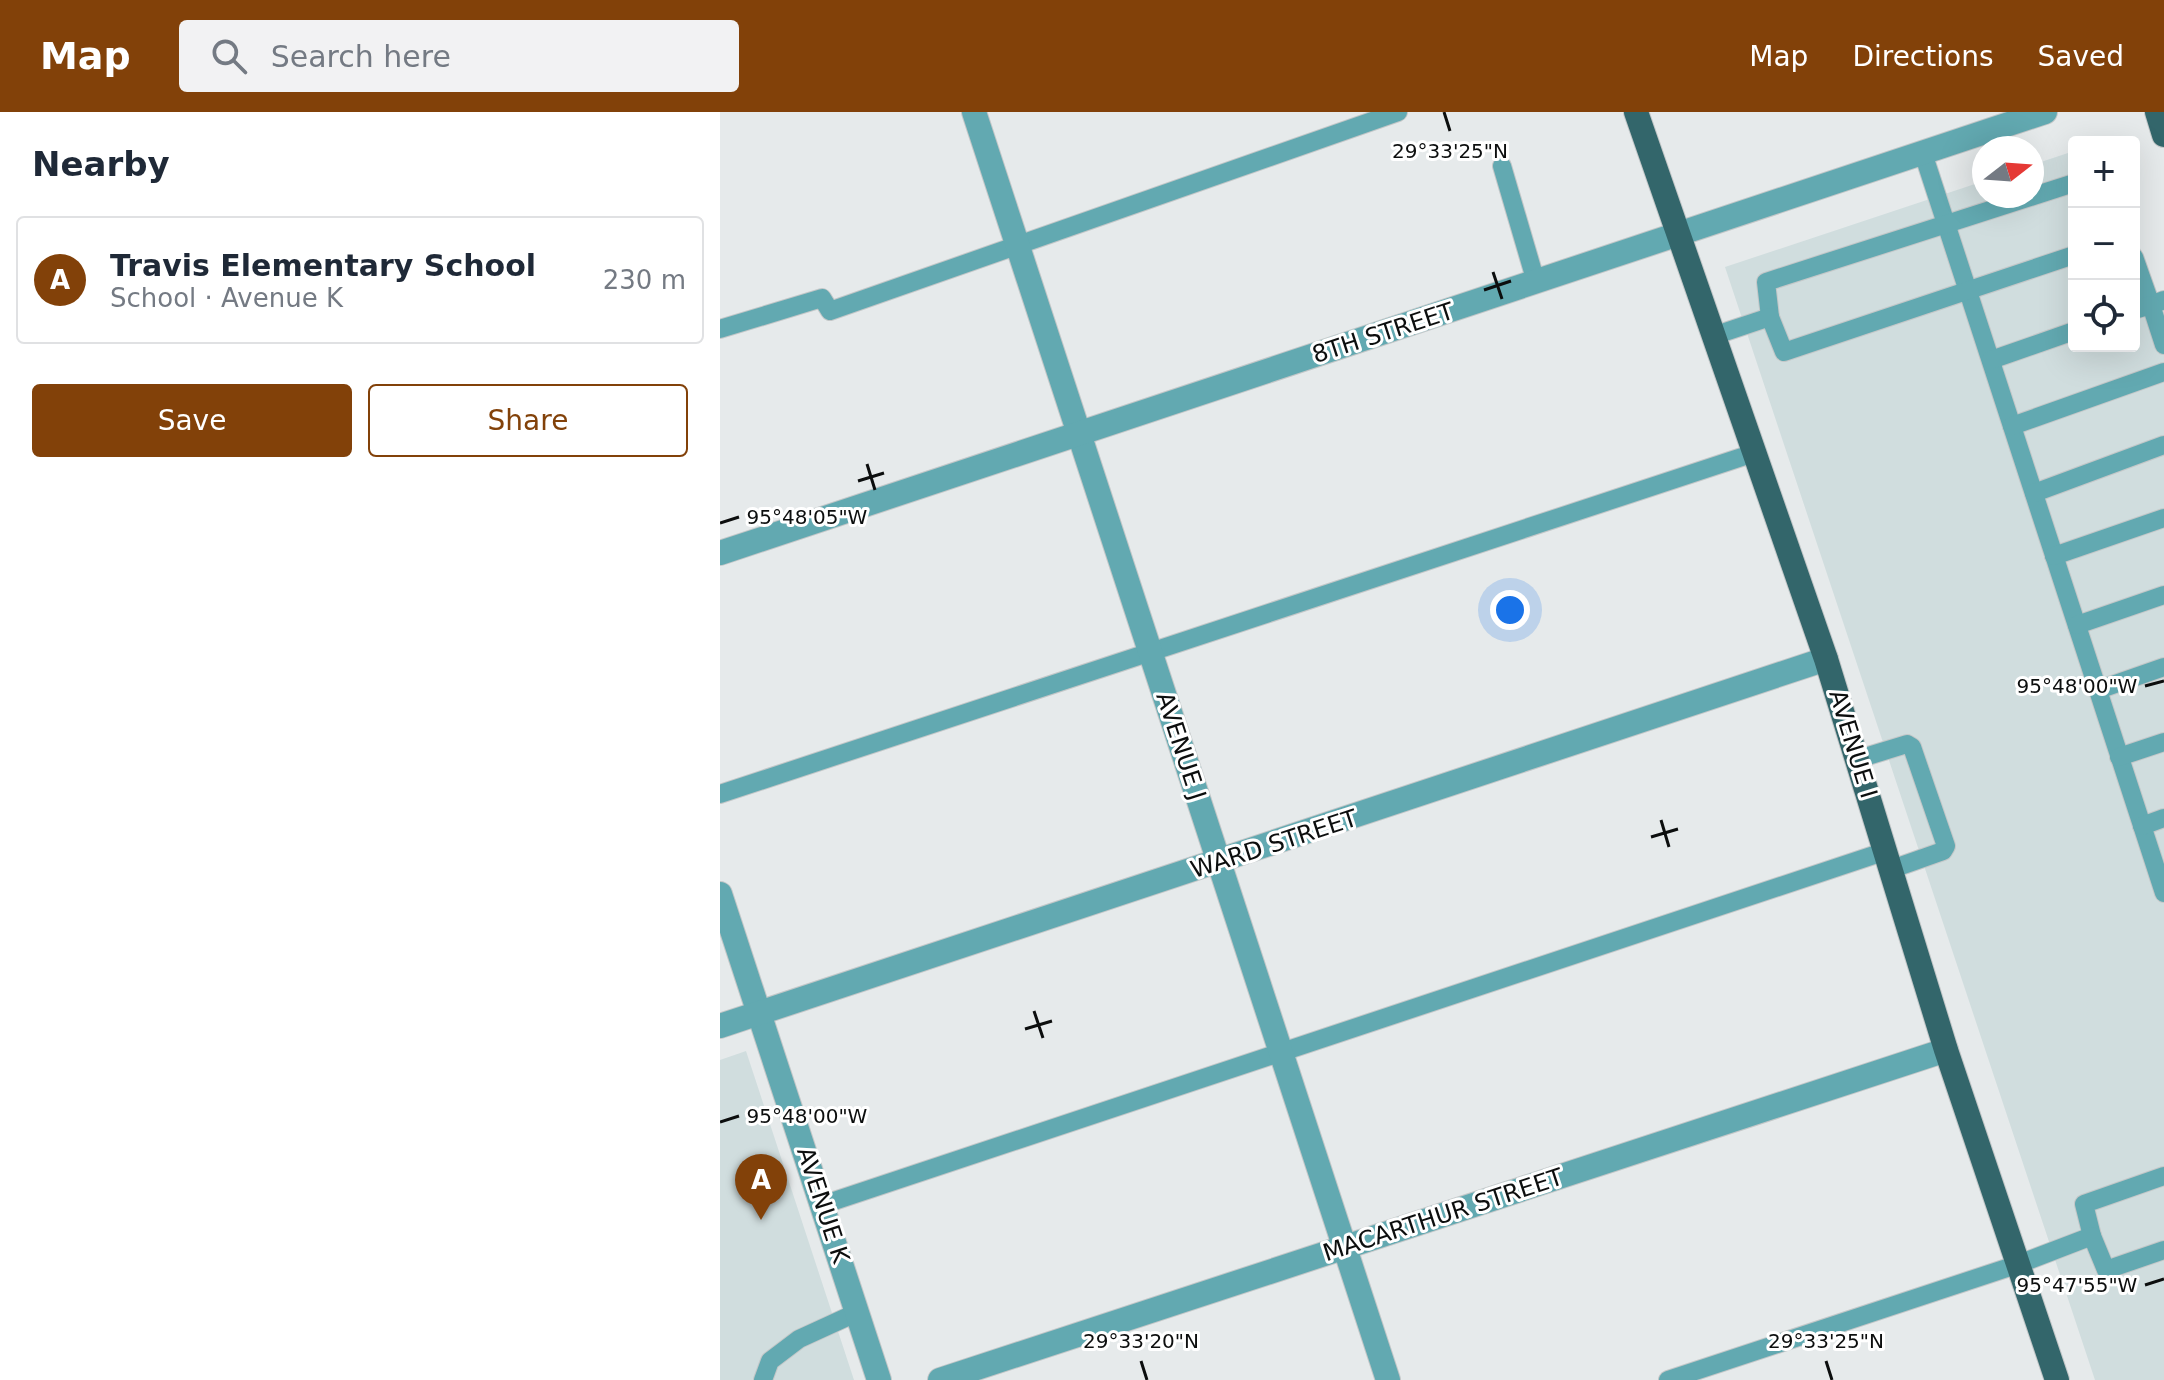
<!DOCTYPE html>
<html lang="en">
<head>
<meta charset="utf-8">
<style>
	:root { --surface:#fff; --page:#f2f2f3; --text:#1f2937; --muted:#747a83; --line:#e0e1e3; --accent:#824109 }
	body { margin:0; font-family:"DejaVu Sans",sans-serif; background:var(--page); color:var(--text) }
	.controls { position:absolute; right:24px; top:24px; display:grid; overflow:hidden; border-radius:8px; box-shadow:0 8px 32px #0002 }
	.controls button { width:72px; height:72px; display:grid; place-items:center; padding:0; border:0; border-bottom:2px solid var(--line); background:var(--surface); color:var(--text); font:40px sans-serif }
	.compass { position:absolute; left:1252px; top:24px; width:72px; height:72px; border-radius:50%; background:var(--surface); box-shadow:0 8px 32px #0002; rotate:73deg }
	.you { position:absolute; left:790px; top:498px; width:28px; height:28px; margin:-20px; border:6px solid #fff; border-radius:50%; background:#1a73e8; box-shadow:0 0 0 12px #1a73e833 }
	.badge { display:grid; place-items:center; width:52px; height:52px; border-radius:50%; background:var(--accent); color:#fff; font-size:26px; font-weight:700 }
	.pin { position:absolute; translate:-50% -66px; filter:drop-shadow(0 2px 4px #0008) }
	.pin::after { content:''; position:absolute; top:42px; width:28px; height:24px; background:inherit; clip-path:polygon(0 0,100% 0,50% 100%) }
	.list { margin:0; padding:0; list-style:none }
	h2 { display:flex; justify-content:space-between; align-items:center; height:104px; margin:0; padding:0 32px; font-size:34px }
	h2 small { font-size:26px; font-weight:400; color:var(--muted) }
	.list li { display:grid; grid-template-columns:52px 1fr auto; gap:24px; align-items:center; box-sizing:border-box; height:128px; margin:0 16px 16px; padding:0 16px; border:2px solid var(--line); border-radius:8px }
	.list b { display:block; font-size:30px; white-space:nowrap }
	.list p { margin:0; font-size:26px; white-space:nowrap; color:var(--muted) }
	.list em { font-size:26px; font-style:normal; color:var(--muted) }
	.actions { display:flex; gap:16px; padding:24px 32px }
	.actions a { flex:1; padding:18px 0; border:2px solid var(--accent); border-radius:8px; text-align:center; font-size:28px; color:var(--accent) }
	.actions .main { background:var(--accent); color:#fff }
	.icon { flex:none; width:44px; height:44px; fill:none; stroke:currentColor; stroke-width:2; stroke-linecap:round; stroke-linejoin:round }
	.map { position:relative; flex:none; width:1444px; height:1268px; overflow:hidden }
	header { display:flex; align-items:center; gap:48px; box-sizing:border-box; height:112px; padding:0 40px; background:var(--accent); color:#fff }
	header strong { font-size:38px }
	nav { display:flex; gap:44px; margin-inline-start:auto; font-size:28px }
	.search { width:560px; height:72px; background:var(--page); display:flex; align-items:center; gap:20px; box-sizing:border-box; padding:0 28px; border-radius:8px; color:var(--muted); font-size:30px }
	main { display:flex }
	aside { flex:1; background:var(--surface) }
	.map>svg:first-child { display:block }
</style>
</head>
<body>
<header>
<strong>Map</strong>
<div class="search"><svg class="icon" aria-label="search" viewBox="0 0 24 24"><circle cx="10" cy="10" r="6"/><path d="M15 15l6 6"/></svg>Search here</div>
<nav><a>Map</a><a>Directions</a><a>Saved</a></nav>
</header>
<main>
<aside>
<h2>Nearby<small></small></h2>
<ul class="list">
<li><span class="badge">A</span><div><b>Travis Elementary School</b><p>School · Avenue K</p></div><em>230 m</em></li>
</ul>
<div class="actions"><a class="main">Save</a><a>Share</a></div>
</aside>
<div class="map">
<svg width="1444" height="1268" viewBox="0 0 1444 1268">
	<rect width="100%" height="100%" fill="#e6eaeb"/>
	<g fill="#d0ddde">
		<polygon points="1354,39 1354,234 1414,234 1414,118 1444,208 1444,1268 1375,1268 1005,155 1264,69 1264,84 1312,84 1312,53"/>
		<polygon points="26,939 134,1268 0,1268 0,948"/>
	</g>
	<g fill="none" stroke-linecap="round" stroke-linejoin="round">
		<defs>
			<g id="service">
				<polyline points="1203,41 1444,781"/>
				<polyline points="782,54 816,170"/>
				<polyline points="1414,145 1431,193 1444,188"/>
				<polyline points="1414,198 1431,193 1444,233"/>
				<polyline points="1050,205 1046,170 1354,71"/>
				<polyline points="0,217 102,186 110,199 678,0"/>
				<polyline points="993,224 1050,205 1064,240 1354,143"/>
				<polyline points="1271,248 1354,219"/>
				<polyline points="1292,314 1444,260"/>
				<polyline points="1314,381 1444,333"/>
				<polyline points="1334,444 1444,406"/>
				<polyline points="1357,513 1444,483"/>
				<polyline points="1378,578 1444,555"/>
				<polyline points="1399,645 1444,630"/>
				<polyline points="1138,647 1187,632 1192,635 1226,734 1223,739 1172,757"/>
				<polyline points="0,682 1034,341"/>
				<polyline points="1422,714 1444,706"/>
				<polyline points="102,1093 1166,739"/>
				<polyline points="1372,1124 1364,1092 1444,1064"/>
				<polyline points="43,1268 50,1249 79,1227 138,1200"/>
				<polyline points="948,1268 1299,1152 1372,1124 1386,1158 1444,1138"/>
			</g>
			<g id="minor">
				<polyline points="254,0 668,1268"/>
				<polyline points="0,782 159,1268"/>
				<polyline points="0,914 1106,547"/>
				<polyline points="220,1268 1226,938"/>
			</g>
			<polyline id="tertiary" points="0,441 1325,0"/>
			<g id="primary">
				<polyline points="916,0 1106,547 1226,938 1337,1268"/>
				<polyline points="1437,0 1444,23"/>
			</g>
		</defs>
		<use href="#service" stroke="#c3c7c8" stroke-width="20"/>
		<use href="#minor" stroke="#c3c7c8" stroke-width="26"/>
		<use href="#tertiary" stroke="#c3c7c8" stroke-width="26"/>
		<use href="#primary" stroke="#c3c7c8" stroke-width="26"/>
		<use href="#service" stroke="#62a9b1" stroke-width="18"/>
		<use href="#minor" stroke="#62a9b1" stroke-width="24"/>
		<use href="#tertiary" stroke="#62a9b1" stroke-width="24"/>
		<use href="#primary" stroke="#33666b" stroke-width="24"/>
	</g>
	<path fill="none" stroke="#0c0e0e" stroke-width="3" d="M 724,0 L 730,19M 773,160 L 782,187M 764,178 L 791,169M 147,352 L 155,378M 138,369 L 164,361M 0,411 L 19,405M 1425,574 L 1444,569M 941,708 L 949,735M 931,725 L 958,717M 314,899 L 323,926M 305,917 L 332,909M 0,1010 L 19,1004M 1425,1173 L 1444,1167M 421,1249 L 427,1268M 1106,1249 L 1112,1268"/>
	<g text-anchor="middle" stroke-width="6" stroke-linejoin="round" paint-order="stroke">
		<g font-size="24" fill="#0c0e0e" stroke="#fff">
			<text transform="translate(663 221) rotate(-18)" y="8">8TH STREET</text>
			<text transform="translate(1133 632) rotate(73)" y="8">AVENUE I</text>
			<text transform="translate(461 634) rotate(72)" y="8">AVENUE J</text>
			<text transform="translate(554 732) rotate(-18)" y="8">WARD STREET</text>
			<text transform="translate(103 1093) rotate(72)" y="8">AVENUE K</text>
			<text transform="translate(723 1103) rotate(-18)" y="8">MACARTHUR STREET</text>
		</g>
	</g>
	<g font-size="20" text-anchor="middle" fill="#0c0e0e" stroke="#fff" stroke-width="6" stroke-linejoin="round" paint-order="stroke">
		<text x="730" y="46">29°33'25"N</text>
		<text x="87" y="412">95°48'05"W</text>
		<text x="1357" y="581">95°48'00"W</text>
		<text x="87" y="1011">95°48'00"W</text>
		<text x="1357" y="1180">95°47'55"W</text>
		<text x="421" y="1236">29°33'20"N</text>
		<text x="1106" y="1236">29°33'25"N</text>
	</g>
</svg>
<div class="controls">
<button>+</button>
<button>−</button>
<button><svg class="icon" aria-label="locate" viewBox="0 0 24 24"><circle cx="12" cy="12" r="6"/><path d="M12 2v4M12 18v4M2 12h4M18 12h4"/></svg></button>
</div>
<svg class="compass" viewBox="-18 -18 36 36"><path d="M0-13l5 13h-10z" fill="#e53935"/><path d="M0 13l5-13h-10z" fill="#747a83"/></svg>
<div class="you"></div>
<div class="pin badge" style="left:41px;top:1108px">A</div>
</div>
</main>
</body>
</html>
